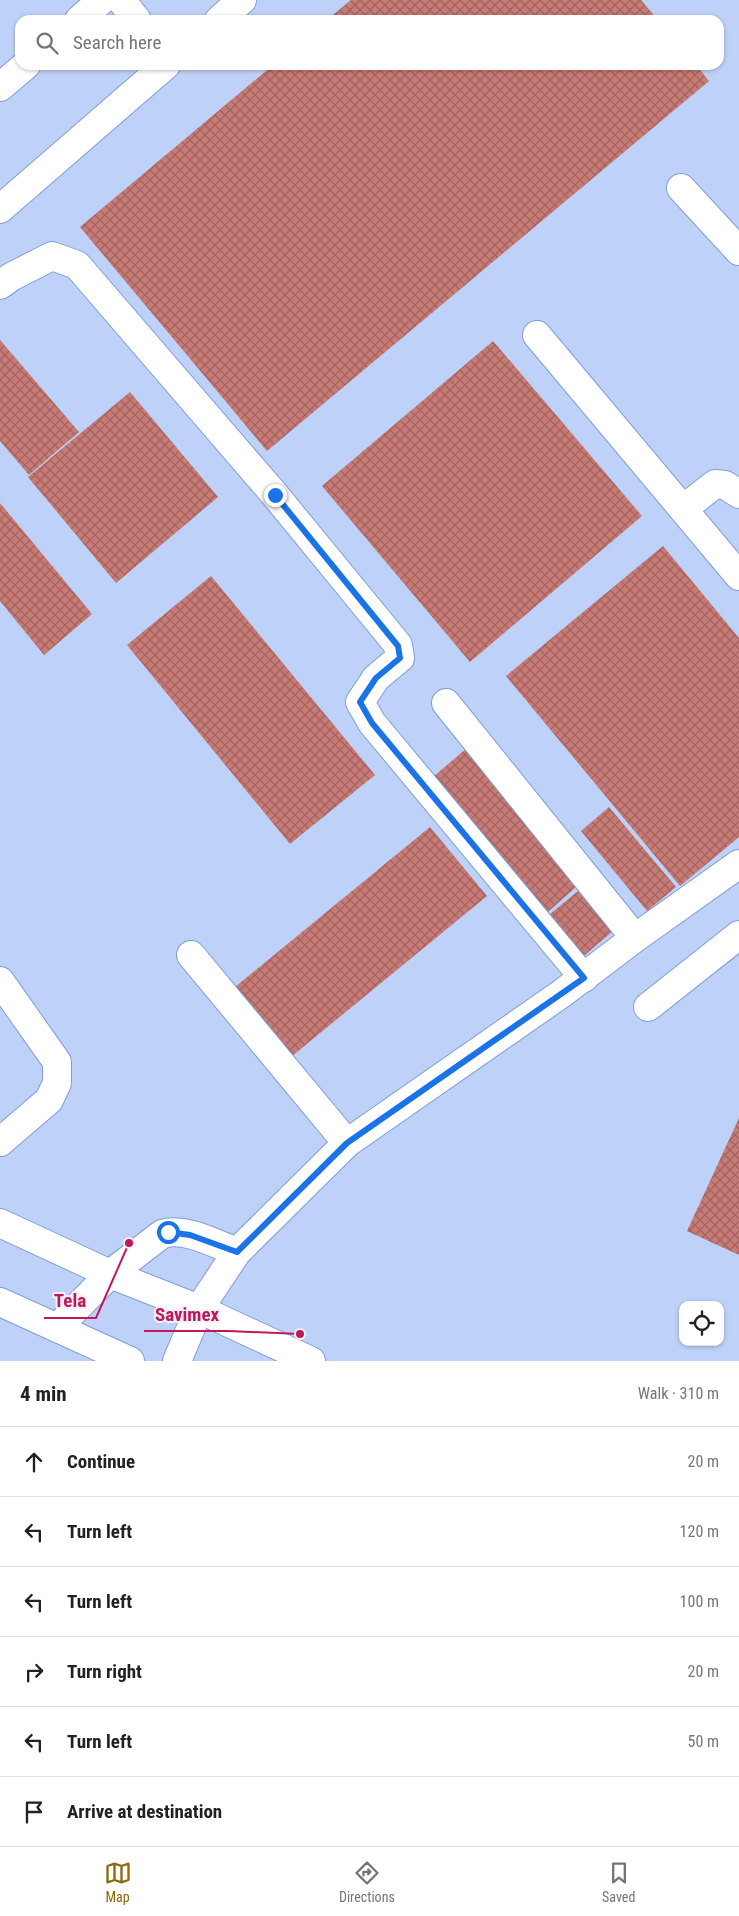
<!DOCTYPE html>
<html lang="en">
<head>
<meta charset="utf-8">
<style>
	:root { --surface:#fff; --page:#f6f6f6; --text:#202124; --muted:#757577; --line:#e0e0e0; --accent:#8d690b }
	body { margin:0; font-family:"Roboto Condensed",sans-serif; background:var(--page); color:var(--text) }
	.controls { position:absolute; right:15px; bottom:15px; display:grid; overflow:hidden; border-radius:10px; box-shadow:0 1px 4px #0004 }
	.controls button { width:45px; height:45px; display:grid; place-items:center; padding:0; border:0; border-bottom:1px solid var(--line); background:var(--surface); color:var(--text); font:25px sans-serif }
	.stop { position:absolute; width:15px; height:15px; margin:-11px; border:4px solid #1a73e8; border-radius:50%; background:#fff }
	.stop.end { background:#1a73e8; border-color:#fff; box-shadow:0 1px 5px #0008 }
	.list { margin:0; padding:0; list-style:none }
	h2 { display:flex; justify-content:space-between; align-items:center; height:65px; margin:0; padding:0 20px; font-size:21px }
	h2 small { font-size:16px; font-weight:400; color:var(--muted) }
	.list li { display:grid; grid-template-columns:32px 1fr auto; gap:15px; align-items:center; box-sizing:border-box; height:70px; padding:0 20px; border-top:1px solid var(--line) }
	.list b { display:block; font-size:19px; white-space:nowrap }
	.list em { font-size:16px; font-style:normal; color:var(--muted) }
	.icon { flex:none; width:28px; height:28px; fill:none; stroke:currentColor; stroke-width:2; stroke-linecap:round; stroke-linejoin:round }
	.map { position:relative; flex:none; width:739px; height:1361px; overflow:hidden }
	.search { position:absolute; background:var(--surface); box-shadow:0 1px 4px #0004; left:15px; right:15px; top:15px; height:55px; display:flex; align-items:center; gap:12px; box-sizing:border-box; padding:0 18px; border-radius:15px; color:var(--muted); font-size:19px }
	.sheet { height:485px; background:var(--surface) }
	nav { display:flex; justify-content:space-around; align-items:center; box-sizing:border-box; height:70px; border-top:1px solid var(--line); background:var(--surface); font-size:14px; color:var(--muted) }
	nav a { display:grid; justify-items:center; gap:2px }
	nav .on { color:var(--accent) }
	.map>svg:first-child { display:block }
</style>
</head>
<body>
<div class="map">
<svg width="739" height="1361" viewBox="0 0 739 1361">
	<defs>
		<pattern id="building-cross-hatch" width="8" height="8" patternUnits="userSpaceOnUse" patternTransform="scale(1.25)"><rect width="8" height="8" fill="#c87b75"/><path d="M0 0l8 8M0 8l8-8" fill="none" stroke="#a16461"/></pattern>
	</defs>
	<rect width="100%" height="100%" fill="#bed1f8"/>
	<g fill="url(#building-cross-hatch)">
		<polygon points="351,0 641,0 658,20 327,20"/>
		<polygon points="273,65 696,65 709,81 267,451 80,227"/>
		<polygon points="0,340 79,432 29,475 0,441"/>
		<polygon points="493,341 642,516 470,662 322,486"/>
		<polygon points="130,392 218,497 116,583 28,477"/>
		<polygon points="0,503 92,614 44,655 0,601"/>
		<polygon points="663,546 739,638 739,837 680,886 506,676"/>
		<polygon points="211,576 375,775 290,844 127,645"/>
		<polygon points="468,747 583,881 541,918 425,784"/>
		<polygon points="609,807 676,887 647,911 581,831"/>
		<polygon points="430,827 487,896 286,1061 229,992"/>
		<polygon points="578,891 613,931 579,960 544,919"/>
		<polygon points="739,1118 739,1255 687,1231"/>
	</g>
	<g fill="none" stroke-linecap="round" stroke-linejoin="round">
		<defs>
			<g id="minor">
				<polyline points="121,0 137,20"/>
				<polyline points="79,20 102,0"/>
				<polyline points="219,20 242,0"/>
				<polyline points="0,87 26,65"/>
				<polyline points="681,188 739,251"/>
				<polyline points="0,209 166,65"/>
				<polyline points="0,285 11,277 52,256 77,265 275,495 398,645 400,658 376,678 360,702 372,723 584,978"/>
				<polyline points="537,335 739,576"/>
				<polyline points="683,509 715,484 725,485 739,494"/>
				<polyline points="446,703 635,938"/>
				<polyline points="191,955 347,1143"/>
				<polyline points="0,981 57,1062 57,1083 49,1100 0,1142"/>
				<polyline points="648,1007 739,935"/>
				<polyline points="0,1223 110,1274 199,1309 311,1361"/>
				<path d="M 57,1328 L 110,1274 L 162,1234 C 186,1227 215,1244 237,1252"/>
				<polyline points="177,1361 199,1309 237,1252 347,1143 561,994 635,938 739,864"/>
			</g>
			<polyline id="highway" points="0,1302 130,1361"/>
		</defs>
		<use href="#minor" stroke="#7f9ddb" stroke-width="30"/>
		<use href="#highway" stroke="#7f9ddb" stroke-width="30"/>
		<use href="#minor" stroke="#fff" stroke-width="28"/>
		<use href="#highway" stroke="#fff" stroke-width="28"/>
	</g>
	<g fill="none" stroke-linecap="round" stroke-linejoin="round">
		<polyline stroke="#1a73e8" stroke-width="6" points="168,1232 190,1235 237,1252 347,1143 584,978 372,723 360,702 376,678 400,658 398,646 275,495"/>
	</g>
	<path fill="none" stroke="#c2185b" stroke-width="2" d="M129 1243L96 1318H44M300 1334L229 1331H144"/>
	<g fill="#c2185b" stroke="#eef2f8" stroke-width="2">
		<circle cx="129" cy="1243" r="5"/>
		<circle cx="300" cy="1334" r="5"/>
	</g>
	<g font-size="19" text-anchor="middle" font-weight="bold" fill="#c2185b" stroke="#eef2f8" stroke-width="4" stroke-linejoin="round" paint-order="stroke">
		<text x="70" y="1307">Tela</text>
		<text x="187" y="1321">Savimex</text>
	</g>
</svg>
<div class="controls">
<button><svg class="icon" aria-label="locate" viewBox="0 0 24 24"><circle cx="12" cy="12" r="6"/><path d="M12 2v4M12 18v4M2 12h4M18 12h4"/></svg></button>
</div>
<div class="stop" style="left:168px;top:1232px"></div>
<div class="stop end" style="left:275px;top:495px"></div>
<div class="search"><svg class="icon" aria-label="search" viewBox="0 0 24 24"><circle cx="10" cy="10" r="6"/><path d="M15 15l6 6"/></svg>Search here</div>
</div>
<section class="sheet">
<h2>4 min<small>Walk · 310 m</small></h2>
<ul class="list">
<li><svg class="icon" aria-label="ahead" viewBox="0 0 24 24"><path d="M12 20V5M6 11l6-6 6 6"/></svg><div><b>Continue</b></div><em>20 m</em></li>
<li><svg class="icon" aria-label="left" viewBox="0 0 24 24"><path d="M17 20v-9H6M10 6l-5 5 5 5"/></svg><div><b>Turn left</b></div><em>120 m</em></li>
<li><svg class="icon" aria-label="left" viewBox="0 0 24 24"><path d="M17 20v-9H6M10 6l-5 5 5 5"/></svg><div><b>Turn left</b></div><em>100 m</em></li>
<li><svg class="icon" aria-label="right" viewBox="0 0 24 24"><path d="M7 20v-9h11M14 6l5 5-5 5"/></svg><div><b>Turn right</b></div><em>20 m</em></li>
<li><svg class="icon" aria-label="left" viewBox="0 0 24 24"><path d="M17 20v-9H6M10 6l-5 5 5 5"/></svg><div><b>Turn left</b></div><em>50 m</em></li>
<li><svg class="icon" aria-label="arrive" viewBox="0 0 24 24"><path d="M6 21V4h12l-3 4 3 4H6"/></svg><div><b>Arrive at destination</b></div></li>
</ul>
</section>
<nav>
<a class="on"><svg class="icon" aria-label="map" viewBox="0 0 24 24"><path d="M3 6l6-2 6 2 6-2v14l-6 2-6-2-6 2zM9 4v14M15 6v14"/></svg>Map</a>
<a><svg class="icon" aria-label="directions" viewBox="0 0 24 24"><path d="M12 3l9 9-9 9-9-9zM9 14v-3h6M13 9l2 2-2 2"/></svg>Directions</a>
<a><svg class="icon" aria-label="saved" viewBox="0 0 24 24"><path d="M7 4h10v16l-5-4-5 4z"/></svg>Saved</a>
</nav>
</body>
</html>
